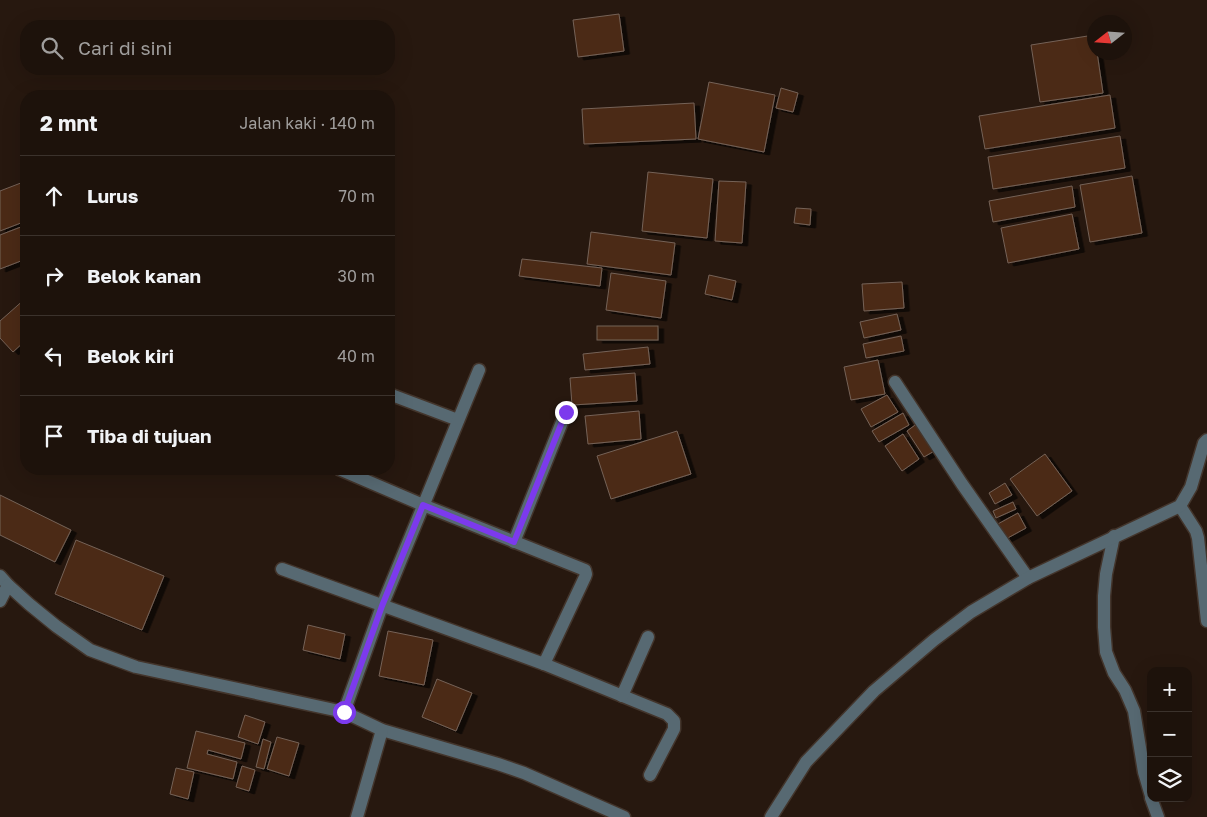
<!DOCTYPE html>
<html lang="id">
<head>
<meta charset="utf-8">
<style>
	:root { --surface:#1d120b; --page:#2a2019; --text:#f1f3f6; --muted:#a09e9d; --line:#3b322c }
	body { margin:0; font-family:"Golos Text",sans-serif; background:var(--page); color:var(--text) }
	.controls { position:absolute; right:15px; bottom:15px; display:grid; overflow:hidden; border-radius:10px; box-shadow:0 5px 20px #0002 }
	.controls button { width:45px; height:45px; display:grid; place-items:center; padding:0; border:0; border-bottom:1px solid var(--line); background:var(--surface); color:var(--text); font:25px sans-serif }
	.compass { position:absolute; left:1087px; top:15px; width:45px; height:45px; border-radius:50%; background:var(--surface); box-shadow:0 5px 20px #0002; rotate:253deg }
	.stop { position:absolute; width:15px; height:15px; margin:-11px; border:4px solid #7c3aed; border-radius:50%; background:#fff }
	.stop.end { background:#7c3aed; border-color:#fff; box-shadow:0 1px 5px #0008 }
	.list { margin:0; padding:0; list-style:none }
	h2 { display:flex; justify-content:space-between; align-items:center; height:65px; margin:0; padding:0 20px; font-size:21px }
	h2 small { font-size:16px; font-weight:400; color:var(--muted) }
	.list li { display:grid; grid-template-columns:32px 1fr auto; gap:15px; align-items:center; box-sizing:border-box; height:80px; padding:0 20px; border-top:1px solid var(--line) }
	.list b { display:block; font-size:19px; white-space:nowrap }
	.list em { font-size:16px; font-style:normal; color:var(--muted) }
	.icon { flex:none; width:28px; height:28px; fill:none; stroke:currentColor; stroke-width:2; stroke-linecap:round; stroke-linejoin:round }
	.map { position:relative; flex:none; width:1207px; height:817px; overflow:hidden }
	.search { position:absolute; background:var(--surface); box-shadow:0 5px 20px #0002; left:20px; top:20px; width:375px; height:55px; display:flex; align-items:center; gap:12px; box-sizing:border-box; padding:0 18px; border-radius:20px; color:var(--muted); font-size:19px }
	.panel { position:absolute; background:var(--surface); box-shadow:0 5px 20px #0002; left:20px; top:90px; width:375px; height:385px; border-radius:20px }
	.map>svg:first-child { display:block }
</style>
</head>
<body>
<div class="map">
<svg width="1207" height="817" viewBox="0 0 1207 817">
	<defs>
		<filter id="shadow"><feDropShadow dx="5.5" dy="3" stdDeviation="0" flood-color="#0009"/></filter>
	</defs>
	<rect width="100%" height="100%" fill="#27180f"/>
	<g fill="#4b2a16" stroke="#756257" filter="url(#shadow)">
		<polygon points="619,14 624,51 578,57 573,20"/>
		<polygon points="1094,35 1094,52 1097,52 1103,93 1040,102 1031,45"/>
		<polygon points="709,82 775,95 764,152 698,139"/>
		<polygon points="781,88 798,93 793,112 776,108"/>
		<polygon points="1110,95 1115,128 985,149 979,116"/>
		<polygon points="694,103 696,139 584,144 582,109"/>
		<polygon points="1120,136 1125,168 993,189 988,157"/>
		<polygon points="648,172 713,179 707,238 642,231"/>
		<polygon points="1132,176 1142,233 1090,242 1080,185"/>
		<polygon points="26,181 26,221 0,231 0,191"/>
		<polygon points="719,181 746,182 742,243 715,241"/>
		<polygon points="1072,186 1075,207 993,222 989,201"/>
		<polygon points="796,208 811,209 810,225 794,223"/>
		<polygon points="1072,214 1079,249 1008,263 1001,228"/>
		<polygon points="26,225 26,259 0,269 0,235"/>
		<polygon points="591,232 675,243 671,275 587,264"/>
		<polygon points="522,259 602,268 600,286 519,276"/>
		<polygon points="611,273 666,281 661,318 606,310"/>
		<polygon points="709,275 736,281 732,300 705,294"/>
		<polygon points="902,282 904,308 864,311 862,284"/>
		<polygon points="26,298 26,340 13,352 0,338 0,321"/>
		<polygon points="897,314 901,330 864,338 860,322"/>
		<rect x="597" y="326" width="61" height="14"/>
		<polygon points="901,336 904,351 866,358 863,344"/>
		<polygon points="648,347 650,364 585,370 583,354"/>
		<polygon points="878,360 885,394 851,400 844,367"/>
		<polygon points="635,373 637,401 572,405 570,378"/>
		<polygon points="887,395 898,412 871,427 861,409"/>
		<polygon points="639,411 641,439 588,444 585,416"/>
		<polygon points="903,413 909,425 879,442 872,431"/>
		<polygon points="918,423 936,450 924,457 907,431"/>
		<polygon points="677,431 691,474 611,499 597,456"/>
		<polygon points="903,434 919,459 902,471 885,446"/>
		<polygon points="1045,454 1072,491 1037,516 1010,479"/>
		<polygon points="1005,483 1012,495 995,504 989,493"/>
		<polygon points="0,495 71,530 55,562 0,535"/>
		<polygon points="1013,502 1016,509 996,518 993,511"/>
		<polygon points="1018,513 1026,528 1004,540 996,525"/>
		<polygon points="76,540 164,576 142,630 55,594"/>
		<polygon points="308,625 345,634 340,659 303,650"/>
		<polygon points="388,631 433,640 424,685 379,676"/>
		<polygon points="437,679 472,693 456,731 422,717"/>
		<polygon points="245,715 265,722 258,744 238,737"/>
		<polygon points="196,731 245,743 241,759 208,750 207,754 237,762 233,779 187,768"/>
		<polygon points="277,737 299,743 289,776 267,769"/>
		<polygon points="263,739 271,742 264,769 256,767"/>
		<polygon points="242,766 255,770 249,791 236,787"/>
		<polygon points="176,768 194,772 188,799 170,794"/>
	</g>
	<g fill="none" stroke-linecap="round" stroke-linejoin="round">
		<defs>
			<g id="minor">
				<polyline points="895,382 962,484 1028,578"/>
				<polyline points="389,394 458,420"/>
				<polyline points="339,469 423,505 585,570 586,574 585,577 544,664"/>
				<polyline points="1180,506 1196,531 1198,538 1207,621"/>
				<polyline points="1114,536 1106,574 1104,596 1104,627 1106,652 1114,673 1125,690 1134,711 1144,772 1151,796"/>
				<polyline points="514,542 566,412"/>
				<polyline points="282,569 544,664 667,714 674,721 674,729 650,775"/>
				<polyline points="0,576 8,585 29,604 56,626 90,650 136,667 344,712 382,730 498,764 524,773 624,817"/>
				<polyline points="0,601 8,585"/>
				<polyline points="622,696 648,637"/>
				<polyline points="344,712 382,606 479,370"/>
				<polyline points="1151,798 1158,817"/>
				<polyline points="357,817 382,730"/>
				<polyline points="771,817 806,762 874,691 934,640 971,612 1028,578 1180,506 1191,487 1204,443 1207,440"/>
			</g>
		</defs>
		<use href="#minor" stroke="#43352c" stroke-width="15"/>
		<use href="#minor" stroke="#576972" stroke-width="12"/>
	</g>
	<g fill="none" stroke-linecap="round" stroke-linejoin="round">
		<polyline stroke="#7c3aed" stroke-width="6" points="344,712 382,606 423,505 514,542 566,412"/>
	</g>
</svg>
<div class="controls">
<button>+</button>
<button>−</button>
<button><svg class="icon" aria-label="layers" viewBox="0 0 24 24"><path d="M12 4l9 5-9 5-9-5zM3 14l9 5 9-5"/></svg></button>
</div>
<svg class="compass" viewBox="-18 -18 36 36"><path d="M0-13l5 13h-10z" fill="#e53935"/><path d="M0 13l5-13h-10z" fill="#a09e9d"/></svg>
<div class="stop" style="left:344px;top:712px"></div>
<div class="stop end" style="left:566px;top:412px"></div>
<div class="search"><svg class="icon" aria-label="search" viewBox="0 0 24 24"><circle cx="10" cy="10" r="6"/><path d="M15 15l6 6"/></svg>Cari di sini</div>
<section class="panel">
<h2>2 mnt<small>Jalan kaki · 140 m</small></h2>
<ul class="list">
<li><svg class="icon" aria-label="ahead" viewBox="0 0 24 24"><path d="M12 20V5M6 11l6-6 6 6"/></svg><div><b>Lurus</b></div><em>70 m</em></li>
<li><svg class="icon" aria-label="right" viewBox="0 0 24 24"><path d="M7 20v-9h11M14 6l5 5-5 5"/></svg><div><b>Belok kanan</b></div><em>30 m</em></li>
<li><svg class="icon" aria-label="left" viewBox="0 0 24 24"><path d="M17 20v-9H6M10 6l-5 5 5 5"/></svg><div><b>Belok kiri</b></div><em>40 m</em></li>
<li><svg class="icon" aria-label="arrive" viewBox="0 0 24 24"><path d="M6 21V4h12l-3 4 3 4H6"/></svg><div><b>Tiba di tujuan</b></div></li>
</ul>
</section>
</div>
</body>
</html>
